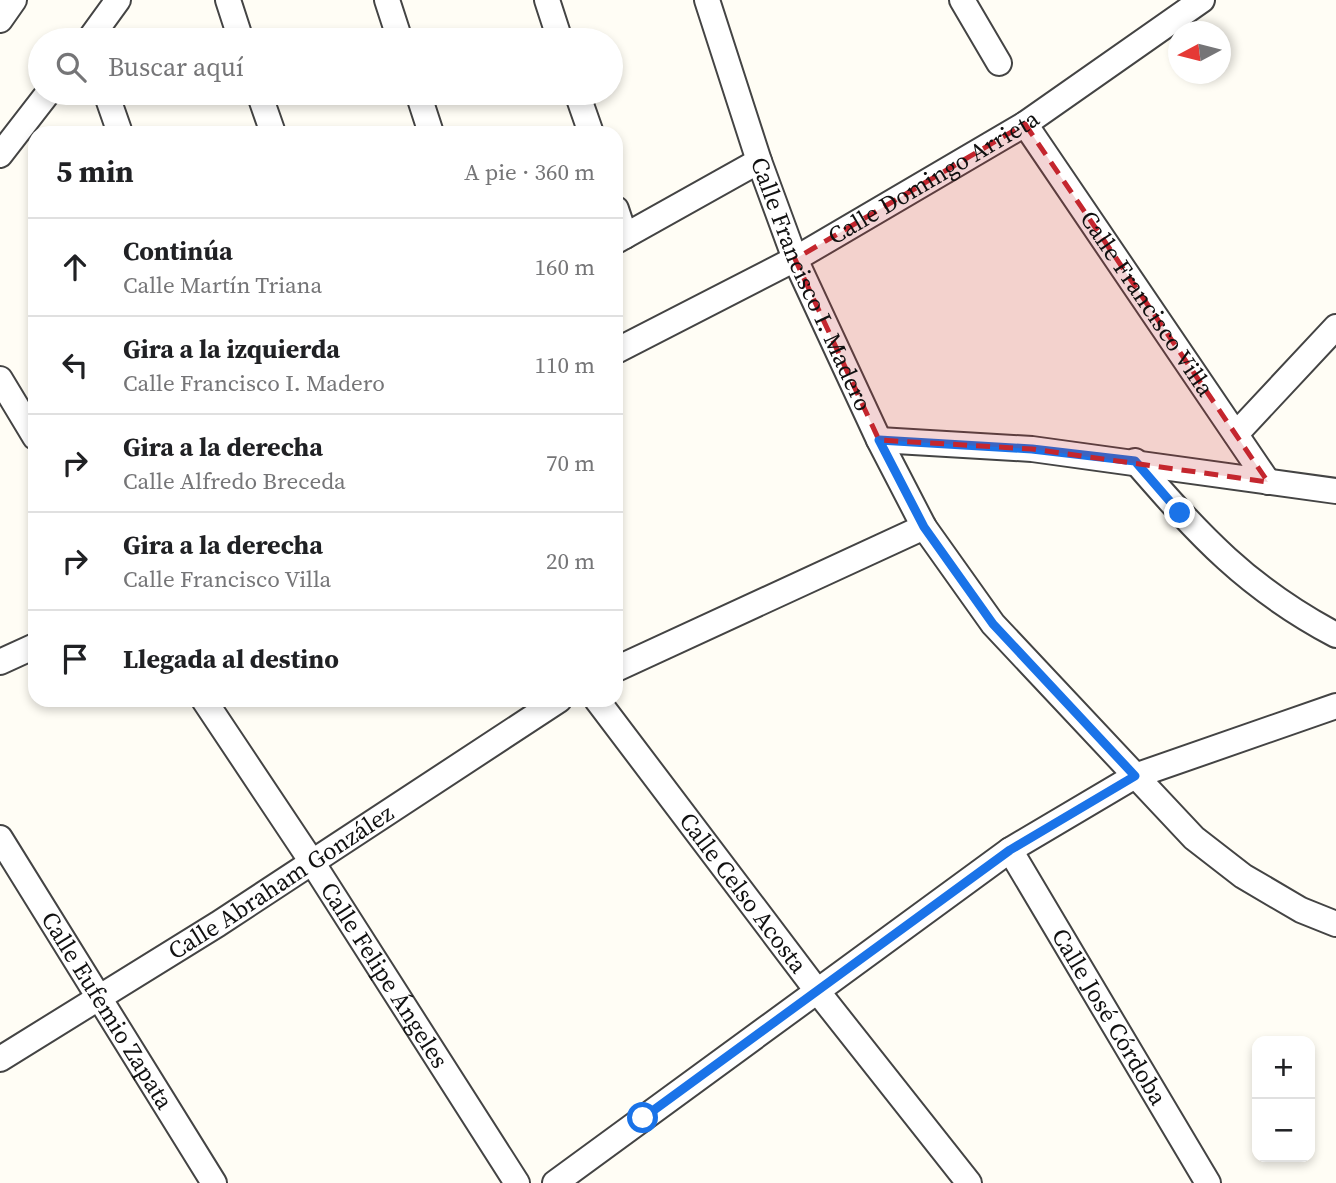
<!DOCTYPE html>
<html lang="es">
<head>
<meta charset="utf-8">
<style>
	:root { --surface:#fff; --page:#f2f2f2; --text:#202124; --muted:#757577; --line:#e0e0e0 }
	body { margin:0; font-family:"Source Serif 4",serif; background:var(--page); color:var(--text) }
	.controls { position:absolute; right:21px; bottom:21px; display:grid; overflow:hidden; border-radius:14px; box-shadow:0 4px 10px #0003 }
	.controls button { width:63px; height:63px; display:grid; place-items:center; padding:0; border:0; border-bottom:2px solid var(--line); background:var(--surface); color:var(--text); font:35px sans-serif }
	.compass { position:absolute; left:1168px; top:21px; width:63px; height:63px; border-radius:50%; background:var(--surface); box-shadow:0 4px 10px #0003; rotate:263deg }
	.stop { position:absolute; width:21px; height:21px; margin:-16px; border:5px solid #1a73e8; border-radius:50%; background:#fff }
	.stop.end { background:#1a73e8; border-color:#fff; box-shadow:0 2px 7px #0008 }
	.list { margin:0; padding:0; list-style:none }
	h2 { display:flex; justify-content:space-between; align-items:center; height:91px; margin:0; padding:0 28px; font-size:30px }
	h2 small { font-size:23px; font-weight:400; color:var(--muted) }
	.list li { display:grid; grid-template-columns:46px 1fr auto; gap:21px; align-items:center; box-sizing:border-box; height:98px; padding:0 28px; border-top:2px solid var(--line) }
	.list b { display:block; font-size:26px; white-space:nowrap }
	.list p { margin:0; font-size:23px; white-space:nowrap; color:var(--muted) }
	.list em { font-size:23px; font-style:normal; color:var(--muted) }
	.icon { flex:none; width:38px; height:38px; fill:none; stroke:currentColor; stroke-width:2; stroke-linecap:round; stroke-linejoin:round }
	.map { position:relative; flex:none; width:1336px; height:1183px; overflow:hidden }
	.search { position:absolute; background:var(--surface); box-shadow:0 4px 10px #0003; left:28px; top:28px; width:595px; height:77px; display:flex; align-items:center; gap:18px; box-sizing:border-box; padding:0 24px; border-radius:38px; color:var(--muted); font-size:26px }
	.panel { position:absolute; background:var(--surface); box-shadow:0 4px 10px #0003; left:28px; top:126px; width:595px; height:581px; border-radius:21px }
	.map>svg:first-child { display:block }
</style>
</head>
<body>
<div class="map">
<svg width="1336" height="1183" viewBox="0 0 1336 1183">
	<rect width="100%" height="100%" fill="#fffdf5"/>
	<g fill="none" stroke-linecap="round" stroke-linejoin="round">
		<defs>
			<g id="minor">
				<polyline points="228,0 241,40"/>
				<polyline points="387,0 400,40"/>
				<polyline points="547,0 560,40"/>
				<path id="s1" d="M 707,0 L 759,161 L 795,259 L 879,440 L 924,527 L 993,624 L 1194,838 L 1243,876 L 1301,910 L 1336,924"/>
				<polyline points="962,0 999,63"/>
				<polyline points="0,20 14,0"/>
				<polyline points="89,40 118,0"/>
				<polyline points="106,93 120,133"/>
				<polyline points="259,93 273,133"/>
				<polyline points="418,93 431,133"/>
				<polyline points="577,93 591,133"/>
				<path id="s2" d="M 1025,124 L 1268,482"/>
				<polyline points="0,155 48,93"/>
				<polyline points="616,209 625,236"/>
				<polyline points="616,241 759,161"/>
				<path id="s3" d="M 616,351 L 795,259 L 1025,124 L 1202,0"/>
				<polyline points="0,379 35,437"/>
				<polyline points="1236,434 1336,327"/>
				<polyline points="879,440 1032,449 1336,491"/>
				<path d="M 1135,461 C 1200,536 1247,588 1336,635"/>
				<polyline points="0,662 35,646"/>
				<polyline points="616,669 924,527"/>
				<path id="s4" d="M 204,700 L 312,862 L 517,1183"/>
				<path id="s5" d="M 597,700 L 818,992 L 969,1183"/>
				<path id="s6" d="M 0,838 L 214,1183"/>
				<path id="s7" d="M 1010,850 L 1208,1183"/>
				<path id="s8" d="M 0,1059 L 218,924 L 559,700"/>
				<polyline points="555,1183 1010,850 1135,776 1336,706"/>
			</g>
		</defs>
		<use href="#minor" stroke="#444" stroke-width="28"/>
		<use href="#minor" stroke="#fff" stroke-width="24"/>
	</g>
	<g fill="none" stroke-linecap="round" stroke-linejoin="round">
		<polyline stroke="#1a73e8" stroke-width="9" points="643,1118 1010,850 1135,776 993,624 924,527 879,440 1032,449 1135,461 1180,513"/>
	</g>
	<path fill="#c4262e" fill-opacity="0.2" stroke="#c4262e" stroke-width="5" stroke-dasharray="14 9" stroke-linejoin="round" d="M 1025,124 L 1268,482 L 1032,449 L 879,440 L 795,259 Z"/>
	<g text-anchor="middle" stroke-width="7" stroke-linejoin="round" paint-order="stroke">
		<g font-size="24" fill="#111" stroke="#fff">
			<text dy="8" stroke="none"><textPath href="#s3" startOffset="362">Calle Domingo Arrieta</textPath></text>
			<text dy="8" stroke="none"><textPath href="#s1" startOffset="303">Calle Francisco I. Madero</textPath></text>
			<text dy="8" stroke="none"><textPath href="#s2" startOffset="217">Calle Francisco Villa</textPath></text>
			<text dy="8" stroke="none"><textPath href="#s8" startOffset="332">Calle Abraham González</textPath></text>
			<text dy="8" stroke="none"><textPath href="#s5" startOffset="242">Calle Celso Acosta</textPath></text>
			<text dy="8" stroke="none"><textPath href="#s4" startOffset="329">Calle Felipe Ángeles</textPath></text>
			<text dy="8" stroke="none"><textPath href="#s6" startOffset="203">Calle Eufemio Zapata</textPath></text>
			<text dy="8" stroke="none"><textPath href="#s7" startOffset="194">Calle José Córdoba</textPath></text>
		</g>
	</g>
</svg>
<div class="controls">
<button>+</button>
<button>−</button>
</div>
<svg class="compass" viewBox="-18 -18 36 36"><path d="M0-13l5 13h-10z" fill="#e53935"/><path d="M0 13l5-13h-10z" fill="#757577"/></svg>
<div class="stop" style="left:643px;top:1118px"></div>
<div class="stop end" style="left:1180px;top:513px"></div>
<div class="search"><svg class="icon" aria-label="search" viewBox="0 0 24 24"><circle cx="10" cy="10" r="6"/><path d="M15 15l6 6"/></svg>Buscar aquí</div>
<section class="panel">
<h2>5 min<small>A pie · 360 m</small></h2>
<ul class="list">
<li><svg class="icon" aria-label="ahead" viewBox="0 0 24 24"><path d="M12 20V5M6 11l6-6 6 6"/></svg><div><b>Continúa</b><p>Calle Martín Triana</p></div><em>160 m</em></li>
<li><svg class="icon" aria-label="left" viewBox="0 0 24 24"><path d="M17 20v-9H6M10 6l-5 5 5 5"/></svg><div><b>Gira a la izquierda</b><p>Calle Francisco I. Madero</p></div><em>110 m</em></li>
<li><svg class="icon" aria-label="right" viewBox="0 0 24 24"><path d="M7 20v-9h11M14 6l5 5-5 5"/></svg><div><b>Gira a la derecha</b><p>Calle Alfredo Breceda</p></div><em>70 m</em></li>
<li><svg class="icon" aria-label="right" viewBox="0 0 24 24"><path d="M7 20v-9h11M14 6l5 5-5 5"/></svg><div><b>Gira a la derecha</b><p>Calle Francisco Villa</p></div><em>20 m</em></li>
<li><svg class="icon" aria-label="arrive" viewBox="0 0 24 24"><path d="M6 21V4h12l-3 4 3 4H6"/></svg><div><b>Llegada al destino</b></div></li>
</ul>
</section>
</div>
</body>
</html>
